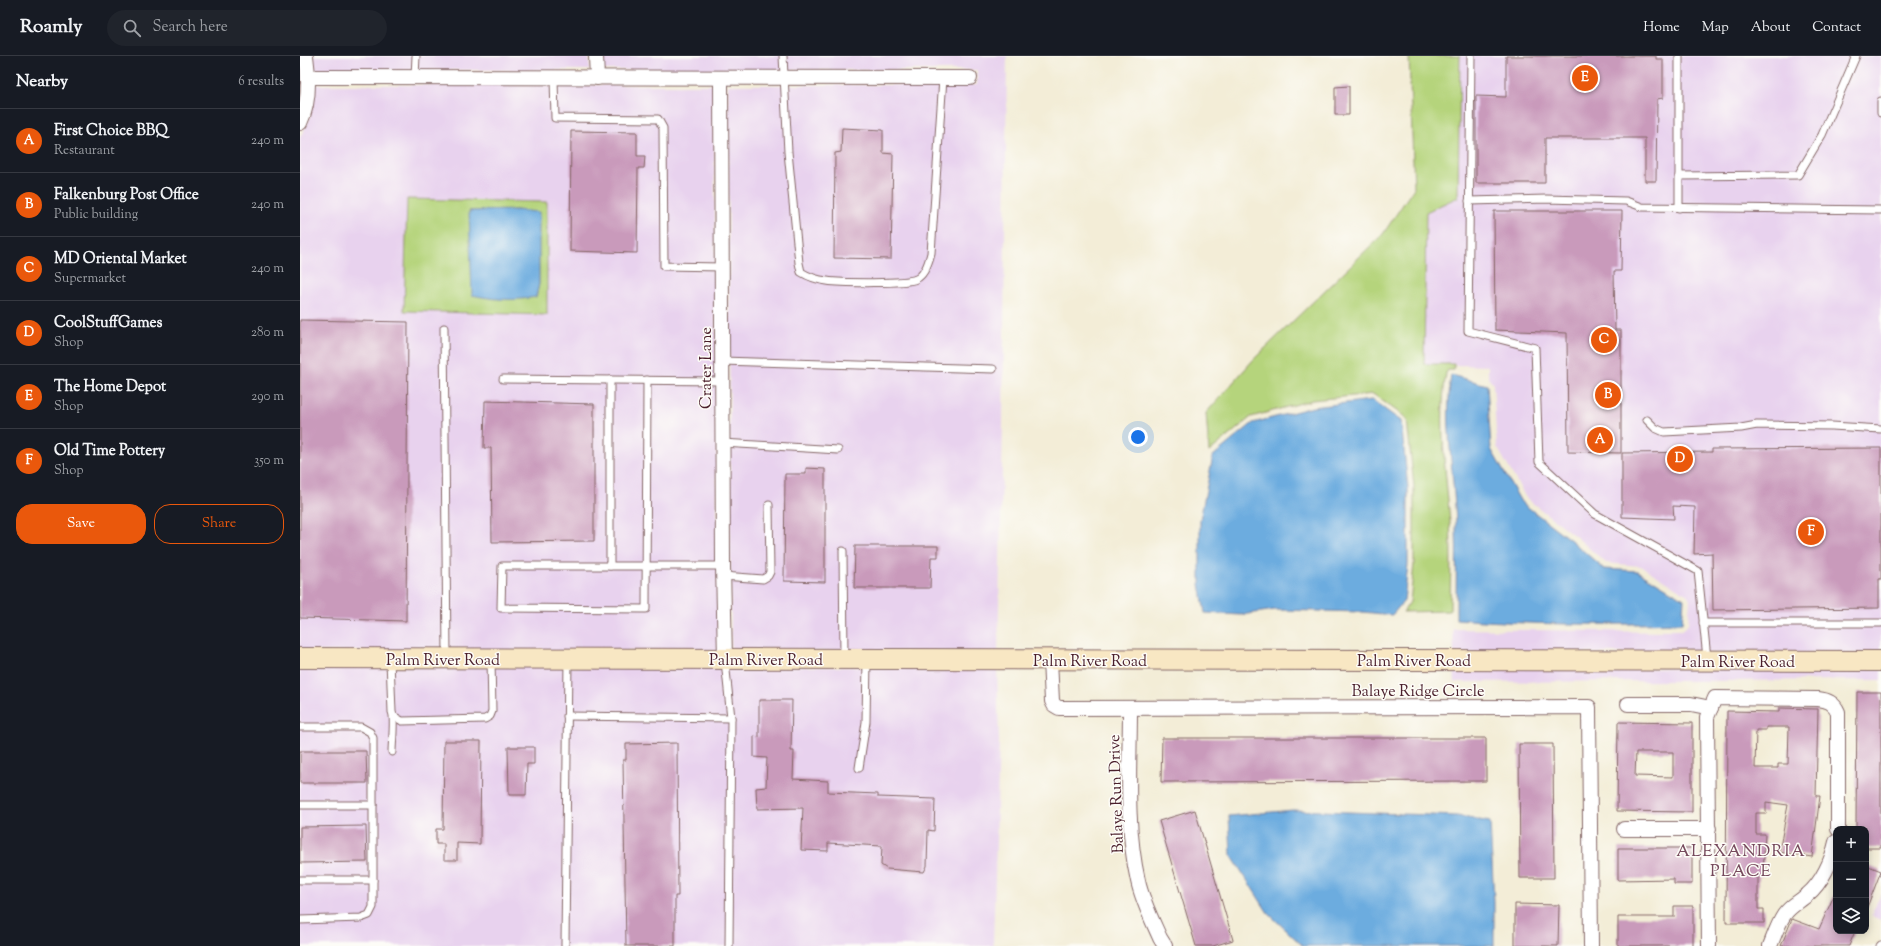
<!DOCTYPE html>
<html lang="en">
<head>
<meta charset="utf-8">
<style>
	:root { --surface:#171b24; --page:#20242c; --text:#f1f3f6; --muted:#9ea1a6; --line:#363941; --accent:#ea580c }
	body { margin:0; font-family:"Sorts Mill Goudy",serif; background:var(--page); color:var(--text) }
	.controls { position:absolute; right:12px; bottom:12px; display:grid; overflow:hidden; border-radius:8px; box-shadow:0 2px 10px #0003 }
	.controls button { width:36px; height:36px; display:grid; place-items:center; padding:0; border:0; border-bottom:1px solid var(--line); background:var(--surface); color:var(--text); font:20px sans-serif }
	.you { position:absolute; left:838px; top:381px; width:14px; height:14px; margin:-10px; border:3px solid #fff; border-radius:50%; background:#1a73e8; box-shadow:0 0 0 6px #1a73e833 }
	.badge { display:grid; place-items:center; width:26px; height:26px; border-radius:50%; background:var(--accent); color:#fff; font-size:13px; font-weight:700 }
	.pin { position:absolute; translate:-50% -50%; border:2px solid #fff; box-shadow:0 1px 4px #0006 }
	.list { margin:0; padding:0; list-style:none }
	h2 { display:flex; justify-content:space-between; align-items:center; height:52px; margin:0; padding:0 16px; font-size:17px }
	h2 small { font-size:13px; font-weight:400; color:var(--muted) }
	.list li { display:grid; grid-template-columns:26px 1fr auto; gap:12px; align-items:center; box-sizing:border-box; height:64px; padding:0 16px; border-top:1px solid var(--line) }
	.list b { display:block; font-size:15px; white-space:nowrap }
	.list p { margin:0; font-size:13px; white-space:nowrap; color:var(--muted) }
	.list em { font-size:13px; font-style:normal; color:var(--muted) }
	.actions { display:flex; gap:8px; padding:12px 16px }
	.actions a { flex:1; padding:9px 0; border:1px solid var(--accent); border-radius:16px; text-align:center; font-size:14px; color:var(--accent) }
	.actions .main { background:var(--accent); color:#fff }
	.icon { flex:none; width:22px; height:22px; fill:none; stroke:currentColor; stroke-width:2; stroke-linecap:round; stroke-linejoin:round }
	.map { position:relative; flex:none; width:1581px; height:890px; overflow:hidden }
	header { display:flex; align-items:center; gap:24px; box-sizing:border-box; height:56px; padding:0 20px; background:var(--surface); border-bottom:1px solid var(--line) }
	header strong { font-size:19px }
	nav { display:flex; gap:22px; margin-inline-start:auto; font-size:14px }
	.search { width:280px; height:36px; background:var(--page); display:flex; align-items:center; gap:10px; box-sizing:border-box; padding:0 14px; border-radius:22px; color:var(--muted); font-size:15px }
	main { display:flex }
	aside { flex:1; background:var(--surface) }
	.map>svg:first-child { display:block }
</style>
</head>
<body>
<header>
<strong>Roamly</strong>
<div class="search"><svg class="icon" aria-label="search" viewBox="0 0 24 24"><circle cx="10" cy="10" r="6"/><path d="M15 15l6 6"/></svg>Search here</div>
<nav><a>Home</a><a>Map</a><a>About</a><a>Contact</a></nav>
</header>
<main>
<aside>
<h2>Nearby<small>6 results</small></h2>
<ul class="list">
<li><span class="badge">A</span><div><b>First Choice BBQ</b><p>Restaurant</p></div><em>240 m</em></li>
<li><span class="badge">B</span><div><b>Falkenburg Post Office</b><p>Public building</p></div><em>240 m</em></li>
<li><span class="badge">C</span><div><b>MD Oriental Market</b><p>Supermarket</p></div><em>240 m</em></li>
<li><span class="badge">D</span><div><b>CoolStuffGames</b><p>Shop</p></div><em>280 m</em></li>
<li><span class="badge">E</span><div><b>The Home Depot</b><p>Shop</p></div><em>290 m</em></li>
<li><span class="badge">F</span><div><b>Old Time Pottery</b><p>Shop</p></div><em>350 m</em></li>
</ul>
<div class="actions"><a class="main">Save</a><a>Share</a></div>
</aside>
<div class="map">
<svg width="1581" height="890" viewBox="0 0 1581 890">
	<rect width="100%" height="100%" fill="#fdfcf7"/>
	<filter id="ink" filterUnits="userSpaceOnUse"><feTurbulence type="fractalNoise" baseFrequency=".025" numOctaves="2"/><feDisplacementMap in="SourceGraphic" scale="8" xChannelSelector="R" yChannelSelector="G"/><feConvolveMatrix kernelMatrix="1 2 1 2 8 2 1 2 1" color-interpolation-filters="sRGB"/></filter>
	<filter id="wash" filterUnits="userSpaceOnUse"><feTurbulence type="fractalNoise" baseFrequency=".012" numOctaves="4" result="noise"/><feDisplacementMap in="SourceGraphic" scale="16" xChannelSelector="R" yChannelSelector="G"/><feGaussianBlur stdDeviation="0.9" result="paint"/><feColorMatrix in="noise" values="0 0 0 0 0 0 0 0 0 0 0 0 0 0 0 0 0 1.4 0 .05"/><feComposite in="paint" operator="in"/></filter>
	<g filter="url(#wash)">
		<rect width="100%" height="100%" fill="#f3edd7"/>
		<g fill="#e8d2ee">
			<polygon points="13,0 289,0 290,14 15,14"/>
			<polygon points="303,0 707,0 703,369 698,596 431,595 428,29 677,29 677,14 303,14"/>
			<polygon points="1160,0 1581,0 1581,597 1154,597 1153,573 1361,576 1362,574 1382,574 1386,571 1388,568 1390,544 1388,539 1341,510 1306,507 1275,480 1226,442 1197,391 1193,328 1188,322 1188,310 1124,308 1126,156 1158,141"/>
			<polygon points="15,29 414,29 418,595 0,595 0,82 9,64"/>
			<polygon points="0,610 697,611 699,685 693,890 0,890"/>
			<polygon points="1154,612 1581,613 1581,624 1155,626"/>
			<polygon points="1581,837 1581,864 1571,860"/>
		</g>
		<g fill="#b5d47b" stroke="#807a53" fill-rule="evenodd">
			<path d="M 1109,0 L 1160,0 L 1158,141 L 1126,156 L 1124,308 L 1154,308 L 1154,314 L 1148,314 L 1146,317 C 1138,367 1146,416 1150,466 C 1152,496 1150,526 1150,555 L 1103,556 L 1110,546 L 1114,508 L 1114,431 L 1107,364 L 1105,361 L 1073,338 L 1012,344 L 951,361 L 909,396 L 906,357 L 954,303 L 1083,178 L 1114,132 Z"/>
			<path d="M 107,143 L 247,146 L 247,259 L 104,255 ZM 216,154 L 238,157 L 239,228 L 236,241 L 169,155 Z"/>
		</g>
		<g fill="#6cacdf" stroke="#5b6685">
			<path d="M 216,154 L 239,156 L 239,228 L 236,241 C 215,245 194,244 172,239 L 169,155 Z"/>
			<path d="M 1151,319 L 1187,329 L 1191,393 L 1221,446 L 1272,485 L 1304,513 L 1338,515 L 1384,543 L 1382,567 C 1306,569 1231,569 1156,563 C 1156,531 1157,500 1156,468 C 1154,418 1144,370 1151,319 Z"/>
			<polygon points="1072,344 1101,365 1108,432 1108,508 1104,545 1092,559 1063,556 975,554 941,559 905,557 900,528 900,464 913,400 953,367 1013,351"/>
			<polygon points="993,754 1157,760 1190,766 1194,845 1194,890 1003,890 968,857 931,799 929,760"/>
		</g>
		<g id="blocks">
			<g fill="#c99abb" fill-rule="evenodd">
				<polygon points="1206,0 1356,0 1356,3 1363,3 1363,42 1357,43 1356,125 1345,125 1345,82 1245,82 1245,127 1176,127 1176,40 1206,41"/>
				<polygon points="1049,30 1049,59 1035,59 1035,31"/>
				<polygon points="542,72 583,74 583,97 593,98 591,203 534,202 535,97 541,96"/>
				<polygon points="271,75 337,76 337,100 345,100 344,112 338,112 337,197 270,195"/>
				<polygon points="1194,155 1322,155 1321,215 1314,215 1315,274 1321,274 1321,397 1268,396 1267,277 1195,274"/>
				<polygon points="0,264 108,266 106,565 0,562"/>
				<polygon points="185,345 294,348 294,485 192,486 191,392 184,392"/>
				<polygon points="1581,392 1581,523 1579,523 1579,552 1413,554 1412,497 1394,498 1395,451 1373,450 1374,463 1322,461 1322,397 1412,396 1412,393"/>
				<polygon points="506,412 525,413 525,526 484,525 485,418 506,418"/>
				<polygon points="555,490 638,490 638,501 631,501 630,532 554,532"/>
				<polygon points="1557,636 1581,636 1581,792 1566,792 1566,773 1556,773"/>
				<polygon points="459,644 492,644 491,695 494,695 493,723 528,725 528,736 578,738 578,741 635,743 634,775 628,774 627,810 624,816 587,813 581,809 582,790 528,787 528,795 501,794 503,752 457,753 456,732 466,731 467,702 454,701 454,680 459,681"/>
				<path d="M 1479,652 L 1518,653 L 1516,740 L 1520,740 L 1512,801 L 1479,796 L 1488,749 L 1466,746 L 1466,757 L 1456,757 L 1456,778 L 1465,778 L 1463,820 L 1458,820 L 1458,853 L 1464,853 L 1464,867 L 1426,867 L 1427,655 L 1479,656 ZM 1466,671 L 1489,671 L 1488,708 L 1478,708 L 1478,712 L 1455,712 L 1456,674 L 1466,674 Z"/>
				<path d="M 1318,666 L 1392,667 L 1392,756 L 1317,755 ZM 1336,696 L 1373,696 L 1373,721 L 1335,720 Z"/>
				<polygon points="862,682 1186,682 1186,725 861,726"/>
				<polygon points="144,685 181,685 180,788 157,787 157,804 144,804 144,788 136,788 136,773 143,773"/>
				<polygon points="377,687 378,840 375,840 375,890 326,890 323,704 326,704 326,688"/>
				<polygon points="1219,688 1253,688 1254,822 1220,822"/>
				<polygon points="208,691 234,691 234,708 227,708 226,739 209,739"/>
				<polygon points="0,695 66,695 67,727 0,727"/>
				<polygon points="895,754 933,884 913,890 896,890 859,765"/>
				<polygon points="66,770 67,806 0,807 0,771"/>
				<polygon points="1318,792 1392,792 1392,828 1374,828 1374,823 1318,824"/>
				<polygon points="1566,809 1581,815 1566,854"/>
				<polygon points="1536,835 1536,875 1555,875 1549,890 1481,890 1492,863 1519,873"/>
				<polygon points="1215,848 1259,849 1258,890 1215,890"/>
				<polygon points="1374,850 1393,850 1393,890 1318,890 1318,861 1374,861"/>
			</g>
		</g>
	</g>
	<g filter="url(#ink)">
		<use href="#blocks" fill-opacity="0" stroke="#856767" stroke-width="1"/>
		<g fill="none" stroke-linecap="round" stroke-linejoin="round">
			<defs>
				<g id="lane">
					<path d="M 483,0 L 488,96 L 499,207 L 501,216 C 509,221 518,224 527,225 C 541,227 606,228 616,223 C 625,219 629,205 631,197 L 643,22"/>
					<polyline points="1171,0 1168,275 1235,292 1239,406 1295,458 1398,515 1407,602"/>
					<polyline points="115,21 116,0"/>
					<polyline points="254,22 255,62 358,63 363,72 364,210 422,211"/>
					<polyline points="1581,45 1581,57"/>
					<polyline points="1379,120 1498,119 1522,79 1556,0"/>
					<polyline points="1169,145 1246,143 1326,145 1342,151 1581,154"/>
					<polyline points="1379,152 1379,0"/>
					<polyline points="144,272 147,600"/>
					<polyline points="422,305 693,313"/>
					<polyline points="203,323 422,325"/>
					<polyline points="310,324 310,510"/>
					<path d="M 347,324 L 346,553 L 201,552 L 202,510 C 275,510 349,510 423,510"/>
					<polyline points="1347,364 1355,372 1364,376 1441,372 1457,369 1532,370 1581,373"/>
					<polyline points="422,387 538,394"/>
					<polyline points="543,495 544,601"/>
					<polyline points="423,520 463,523 468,520 470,516 469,449"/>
					<polyline points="1403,567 1581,567"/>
					<path d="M 90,604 L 92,656 C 95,662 92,687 92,696"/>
					<polyline points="425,605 431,662 429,890"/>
					<polyline points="267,660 431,662"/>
					<polyline points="95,661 102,665 185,663 190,660 192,655 191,603"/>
					<polyline points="0,671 61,671 70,676 73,682 73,851 69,859 61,862 0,864"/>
					<polyline points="559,712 566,666 567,603"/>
					<polyline points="0,749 73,749"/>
					<polyline points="0,824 73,824"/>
					<polyline points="265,890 268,603"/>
					<polyline points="1580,890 1581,889"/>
				</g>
				<g id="street">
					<polyline points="296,0 297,22"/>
					<polyline points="9,21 670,22"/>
					<polyline points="421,22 423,510 425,603"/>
					<path d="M 0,67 C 10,47 9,21 6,0"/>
					<polyline points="750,604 752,645 754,649 759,652 1289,651 1291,890"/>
					<polyline points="1328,648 1391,648 1411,652"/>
					<path d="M 830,652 C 830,709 825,768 838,825 C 842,844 852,864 860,882 L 865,890"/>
					<polyline points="1324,773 1409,773"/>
					<path d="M 1409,890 L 1407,661 L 1415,642 L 1518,643 C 1528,644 1534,647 1538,656 L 1538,773"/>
					<path d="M 1470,890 C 1474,880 1478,868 1484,859 C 1490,850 1499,846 1507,839 C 1522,827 1532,804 1536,786"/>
				</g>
				<polyline id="secondary" points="0,602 1581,605"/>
			</defs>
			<use href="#lane" stroke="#856767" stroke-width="9"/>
			<use href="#street" stroke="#856767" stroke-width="16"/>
			<use href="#secondary" stroke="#856767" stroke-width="22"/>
			<use href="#lane" stroke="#fff" stroke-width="7"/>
			<use href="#street" stroke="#fff" stroke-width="14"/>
			<use href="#secondary" stroke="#f8e7c3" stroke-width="20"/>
		</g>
	</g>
	<g text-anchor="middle" stroke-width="3" stroke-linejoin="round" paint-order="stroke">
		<g font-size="16" fill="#4a1f2b" stroke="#fdfcf7">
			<text transform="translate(405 312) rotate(-90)" y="6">Crater Lane</text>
			<text x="143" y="609">Palm River Road</text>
			<text x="466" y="609">Palm River Road</text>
			<text x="790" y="610">Palm River Road</text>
			<text x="1114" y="610">Palm River Road</text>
			<text x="1438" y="611">Palm River Road</text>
			<text x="1118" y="640">Balaye Ridge Circle</text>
			<text transform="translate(815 738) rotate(-92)" y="6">Balaye Run Drive</text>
		</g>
		<g font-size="17" letter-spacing="1" fill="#764a5d" stroke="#fdfcf7">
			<text x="1441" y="800">ALEXANDRIA<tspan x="1441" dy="20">PLACE</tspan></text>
		</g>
	</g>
</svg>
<div class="controls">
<button>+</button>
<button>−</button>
<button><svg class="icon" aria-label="layers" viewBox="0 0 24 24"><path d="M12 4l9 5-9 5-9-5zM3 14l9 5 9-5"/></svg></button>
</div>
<div class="you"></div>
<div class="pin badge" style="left:1300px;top:384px">A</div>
<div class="pin badge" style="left:1308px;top:339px">B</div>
<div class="pin badge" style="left:1304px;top:284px">C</div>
<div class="pin badge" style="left:1380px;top:403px">D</div>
<div class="pin badge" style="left:1285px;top:22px">E</div>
<div class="pin badge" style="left:1511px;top:476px">F</div>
</div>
</main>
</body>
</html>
